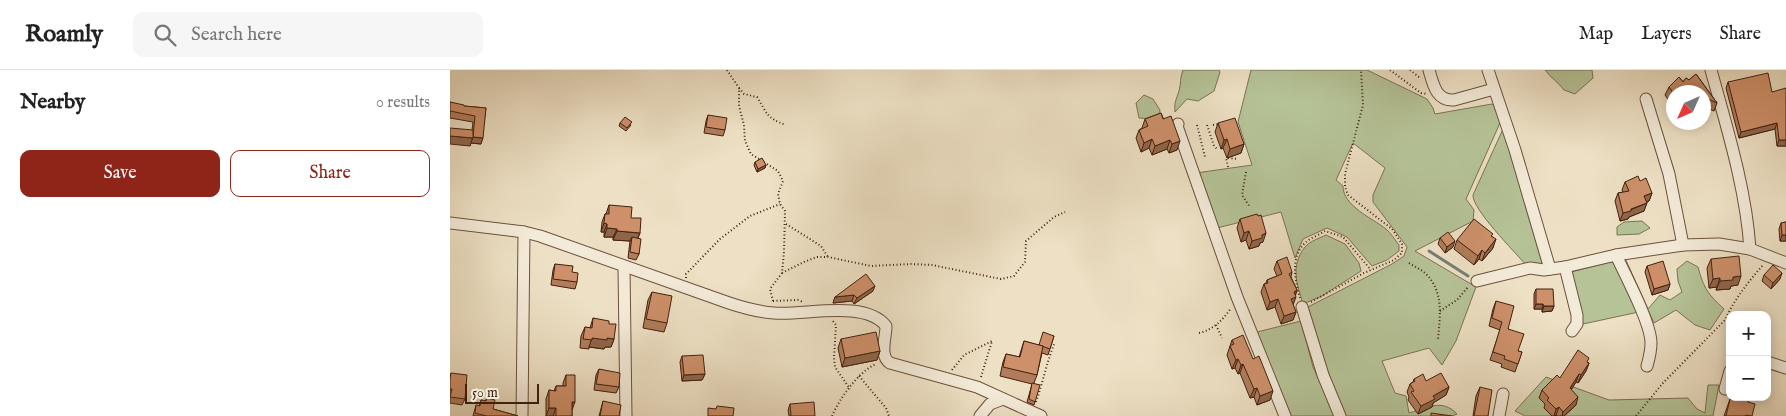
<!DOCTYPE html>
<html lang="en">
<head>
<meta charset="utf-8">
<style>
	:root { --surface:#fff; --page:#f6f6f6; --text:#222; --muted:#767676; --line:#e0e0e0; --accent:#8f2418 }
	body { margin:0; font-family:"IM FELL English",serif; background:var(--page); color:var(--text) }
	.controls { position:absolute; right:15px; bottom:15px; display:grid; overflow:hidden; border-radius:10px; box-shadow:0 2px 12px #0003 }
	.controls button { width:45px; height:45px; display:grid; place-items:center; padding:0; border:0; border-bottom:1px solid var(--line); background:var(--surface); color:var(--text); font:25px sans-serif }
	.compass { position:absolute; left:1216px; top:15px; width:45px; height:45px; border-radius:50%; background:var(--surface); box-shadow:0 2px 12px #0003; rotate:225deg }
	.scale { position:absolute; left:15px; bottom:12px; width:74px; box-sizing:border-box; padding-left:5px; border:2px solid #42210e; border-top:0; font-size:14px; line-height:18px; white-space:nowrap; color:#42210e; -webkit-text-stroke:4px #f3ebd9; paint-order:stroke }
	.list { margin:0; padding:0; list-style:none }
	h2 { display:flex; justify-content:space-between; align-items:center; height:65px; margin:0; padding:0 20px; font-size:21px }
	h2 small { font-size:16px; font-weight:400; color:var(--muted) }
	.actions { display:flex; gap:10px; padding:15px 20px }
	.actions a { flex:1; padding:11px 0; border:1px solid var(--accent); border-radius:10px; text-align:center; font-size:18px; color:var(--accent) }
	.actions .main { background:var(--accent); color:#fff }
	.icon { flex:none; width:28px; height:28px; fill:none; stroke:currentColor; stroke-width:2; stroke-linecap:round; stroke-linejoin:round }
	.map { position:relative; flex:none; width:1336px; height:346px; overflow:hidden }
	header { display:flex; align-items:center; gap:30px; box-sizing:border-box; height:70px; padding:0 25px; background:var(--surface); border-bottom:1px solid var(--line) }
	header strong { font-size:24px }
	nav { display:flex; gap:28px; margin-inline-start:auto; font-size:18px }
	.search { width:350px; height:45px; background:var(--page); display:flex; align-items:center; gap:12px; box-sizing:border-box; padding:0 18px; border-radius:10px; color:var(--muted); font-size:19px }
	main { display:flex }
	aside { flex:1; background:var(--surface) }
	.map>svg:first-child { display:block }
</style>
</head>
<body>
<header>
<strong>Roamly</strong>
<div class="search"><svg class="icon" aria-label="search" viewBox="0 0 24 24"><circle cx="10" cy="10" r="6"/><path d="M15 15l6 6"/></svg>Search here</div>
<nav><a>Map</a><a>Layers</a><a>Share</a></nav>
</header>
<main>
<aside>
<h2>Nearby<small>0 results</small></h2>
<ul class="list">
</ul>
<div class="actions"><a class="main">Save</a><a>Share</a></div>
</aside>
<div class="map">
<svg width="1336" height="346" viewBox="0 0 1336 346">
	<rect width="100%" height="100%" fill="#ede0c4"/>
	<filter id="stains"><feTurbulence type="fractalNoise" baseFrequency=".004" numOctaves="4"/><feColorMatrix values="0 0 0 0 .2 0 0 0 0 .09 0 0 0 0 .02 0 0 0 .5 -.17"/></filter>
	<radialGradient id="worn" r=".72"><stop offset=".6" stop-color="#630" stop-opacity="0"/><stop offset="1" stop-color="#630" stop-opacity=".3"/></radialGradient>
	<g fill="#b5c397" stroke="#7c7252">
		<path d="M 733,0 L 769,0 L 770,2 L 764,21 L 748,31 L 737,29 L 725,42 C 724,33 726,30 729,21 C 731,14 730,7 733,0 Z"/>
		<path d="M 801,0 L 917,0 L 977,29 L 983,38 L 985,44 L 1042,34 L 1046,37 L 1050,53 L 1016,129 L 1024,140 L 1023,151 L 965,181 L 1026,217 L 1006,271 L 992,295 L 979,278 L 932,291 L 945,323 L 956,326 L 959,343 C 977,338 992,328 1007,344 L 1002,346 L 892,346 L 854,239 L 942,194 L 954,186 L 957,177 L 923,132 L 923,125 L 935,98 L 903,73 L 886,110 L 893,116 C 893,136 922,148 936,159 C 941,163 945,170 949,175 L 949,181 L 937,190 L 922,196 L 897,167 L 877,158 L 853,169 L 845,188 L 831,142 L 767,158 L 746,103 L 802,95 L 788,52 Z"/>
		<path d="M 1095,0 L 1142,0 L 1143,8 L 1125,24 L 1114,20 C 1108,12 1101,8 1095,0 Z"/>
		<polygon points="694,25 703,29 710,40 709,49 689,48 686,33"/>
		<path d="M 1053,59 L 1092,192 L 1091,195 L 1076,195 C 1065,182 1022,139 1023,125 Z"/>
		<polygon points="1192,151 1200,158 1189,164 1167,165 1167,157 1174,152"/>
		<path d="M 876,165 L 895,174 L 909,193 L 911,201 L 872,226 L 853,234 C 847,214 840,196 855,177 C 860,171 870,168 876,165 Z"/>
		<path d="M 1175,188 L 1198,239 L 1210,225 L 1220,230 L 1232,222 L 1228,211 L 1227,199 L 1237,191 L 1248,197 C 1254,219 1258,224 1274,239 L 1260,260 L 1245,255 L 1226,240 L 1204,253 L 1198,240 L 1133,254 L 1121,202 Z"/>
		<polygon points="851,251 863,297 885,346 836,346 803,263"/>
		<polygon points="1096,307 1159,330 1238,328 1247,339 1255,343 1258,315 1269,315 1263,346 1075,346 1065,341"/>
	</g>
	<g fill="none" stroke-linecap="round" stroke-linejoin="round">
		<polyline stroke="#767f73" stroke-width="3" points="979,181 1018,206"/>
		<defs>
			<g id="minor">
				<path d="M 979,0 C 983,14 986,31 1004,30 L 1044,19"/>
				<polyline points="1038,0 1065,80 1100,199"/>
				<path d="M 1261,0 C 1277,58 1296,119 1300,179"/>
				<polyline points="1196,29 1219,104 1233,175"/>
				<polyline points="728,54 727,56 787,227 835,346"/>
				<path d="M 0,153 L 74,162 L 90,166 L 279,233 C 294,238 309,242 324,243 C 354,246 414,229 436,256 C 436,268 429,286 440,293 L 527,317 L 591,346"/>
				<path d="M 1166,185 C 1175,205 1201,253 1201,273 C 1201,280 1199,289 1197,296"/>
				<polyline points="174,197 176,346"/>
				<polyline points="1115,197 1127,245 1127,254 1122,261"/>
				<polyline points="1027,211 1080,198 1094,200 1115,197 1166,185 1233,175 1269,174 1300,179 1336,193"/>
				<polyline points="852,237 873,305 890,346"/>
				<polyline points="1317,292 1336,298"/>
				<polyline points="1275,319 1280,301"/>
				<polyline points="72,346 74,162"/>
				<polyline points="530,346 540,334 553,329"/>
				<polyline points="1049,346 1053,324"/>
			</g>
		</defs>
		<use href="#minor" stroke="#6d513c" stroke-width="13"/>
		<g stroke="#42210e" stroke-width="2" stroke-dasharray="1 2.5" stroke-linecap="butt">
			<polyline points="277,0 289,18 289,36 294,55 295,71 301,84 328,101 333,111 328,124 330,134 335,141 334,182 332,203 320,219 323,231"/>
			<polyline points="940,0 971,23 977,24"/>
			<polyline points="960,0 970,8"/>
			<path d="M 289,18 L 294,24 L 307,27 C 317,43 316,48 336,55"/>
			<polyline points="747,55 755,87"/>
			<polyline points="757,55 764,76 768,80"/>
			<polyline points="763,55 770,54"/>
			<polyline points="778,88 788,89"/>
			<polyline points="778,97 776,88 779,87"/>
			<polyline points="796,102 792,125 800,137"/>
			<polyline points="336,154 371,176 378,187"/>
			<path d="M 959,193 C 965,197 972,200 976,204 C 994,222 990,246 988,269"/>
			<polyline points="332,203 354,192 367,187 378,187 421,196 461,194 482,195 551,209 564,206 575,192 576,171 604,147 615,142"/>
			<polyline points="236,208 236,204 270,169 300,146 330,134"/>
			<path d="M 850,228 C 845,211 840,187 855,173 C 860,168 869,165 875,161 L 893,167 L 921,200"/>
			<polyline points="323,231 348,230 353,232"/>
			<polyline points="861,232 914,203 944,190 952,183 952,174 942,159 898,125 895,117 895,104 913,35 911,0"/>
			<polyline points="990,241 1007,230 1018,217"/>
			<polyline points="383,251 386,255 384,288 385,297 400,319"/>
			<polyline points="766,255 772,268"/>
			<path d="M 749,263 C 763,260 773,250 781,238"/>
			<polyline points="502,300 514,285 542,271"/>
			<polyline points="409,306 436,338 439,346"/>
			<polyline points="531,307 542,271"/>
			<path d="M 586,332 C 593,312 597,291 605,272"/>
			<path d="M 382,346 C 390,328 408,302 426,294"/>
			<path d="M 1186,346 L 1213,313 L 1275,250 C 1284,230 1298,212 1313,195"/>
		</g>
		<use href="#minor" stroke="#f3ebd9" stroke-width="11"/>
	</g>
	<g fill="#b07c5b" stroke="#42210e">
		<polygon points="1246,4 1267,33 1264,41 1254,37 1254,22 1224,22 1224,38 1215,25 1219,17 1229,7 1233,12 1236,8 1239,10"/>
		<polygon points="1278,12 1322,22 1336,76 1327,76 1325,59 1289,68 1276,18"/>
		<polygon points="0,32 14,36 36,38 31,74 21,73 20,76 23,52 0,48"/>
		<polygon points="711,43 727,80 719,83 717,79 702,85 699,78 691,82 686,68 689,60 692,58 695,49"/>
		<polygon points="258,45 275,60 273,66 254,63 256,51"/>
		<polygon points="170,53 181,55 176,61 169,56"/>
		<polygon points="768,53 794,74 791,83 777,88 773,78 771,79 765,62"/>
		<polygon points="305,92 316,95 315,98 307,102 304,95"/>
		<polygon points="1190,111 1202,123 1199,131 1197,132 1194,141 1179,147 1178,149 1170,151 1165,131 1168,123 1173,122 1172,120 1175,112"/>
		<polygon points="159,135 181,148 190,163 188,168 189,184 186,190 178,188 180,171 163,170 163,167 154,167 154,162 151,162 152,152 155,144 156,144"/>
		<polygon points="790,149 813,172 810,173 809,176 799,179 796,170 791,172 787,158"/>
		<polygon points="1336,152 1336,171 1330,171 1329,159 1331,153"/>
		<polygon points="1042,166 1043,178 1032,191 1029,189 1024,195 1004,179 1007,170"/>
		<polygon points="990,168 1003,177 995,183 988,174"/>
		<polygon points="1261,189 1288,215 1281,216 1280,219 1266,220 1267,217 1259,218 1257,198"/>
		<polygon points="827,191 842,202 841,207 847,220 843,235 846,242 843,250 831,254 825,237 817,240 811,222 814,214 816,213 817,210 827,206 824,199"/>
		<polygon points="105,194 122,202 127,212 125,219 101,215 103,200"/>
		<polygon points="1197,196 1220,214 1218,220 1202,225 1195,202"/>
		<polygon points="1314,205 1330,209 1321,219 1312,211"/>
		<polygon points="1086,219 1104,236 1102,241 1092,242 1092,239 1084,239 1084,224"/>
		<polygon points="423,221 404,234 402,231 383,233 385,227"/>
		<polygon points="202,222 217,253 214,262 193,258 198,230"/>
		<polygon points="1046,231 1068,281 1072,282 1065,302 1051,297 1052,294 1040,290 1050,260 1039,256 1043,239"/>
		<polygon points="143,248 159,254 164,269 161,277 155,277 154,279 139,277 139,279 130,278 131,266 135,257 140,258"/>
		<polygon points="604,266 598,285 592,283 587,305 584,313 585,332 584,335 577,332 582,314 550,306 553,292 556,284 569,287 574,271 588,275"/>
		<polygon points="391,269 430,281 427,290 392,297 388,278"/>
		<polygon points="782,270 820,330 807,335 804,327 800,328 790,303 788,304 785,298 782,299 777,285"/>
		<polygon points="232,286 255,304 252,310 232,311 230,292"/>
		<polygon points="1138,292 1139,293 1136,301 1128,313 1126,312 1121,320 1126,335 1114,346 1107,346 1106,345 1105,346 1102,346 1094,338 1095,334 1089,328 1092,320 1110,308"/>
		<polygon points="149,299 169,317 166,323 144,320 146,305"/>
		<polygon points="1,303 15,329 12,335 0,333 0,307"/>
		<polygon points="116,305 122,340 122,346 96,346 96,329 99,320 104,321 106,316 113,316 113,313"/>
		<polygon points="964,309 999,317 996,325 983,333 982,337 968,344 958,330 959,327 957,322 960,314 963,312"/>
		<polygon points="1030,317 1038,346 1023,346 1026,326"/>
		<polygon points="1284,327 1299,327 1298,332 1302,346 1274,346 1280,329 1283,330"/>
		<polygon points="37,328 43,339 68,346 23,346 26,335 29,336 31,330 35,331"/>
		<polygon points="153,331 169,346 149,346"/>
		<polygon points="340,334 365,346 339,346 338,340"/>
	</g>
	<g fill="#90654a" stroke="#42210e">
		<polygon points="1327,53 1325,59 1289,68 1291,62"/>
		<polygon points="0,66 23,68 20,76 0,74"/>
		<polygon points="23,67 33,68 31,74 21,73"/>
		<polygon points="702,69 699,78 691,82 694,73"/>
		<polygon points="777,69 773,78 771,79 774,70"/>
		<polygon points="720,70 717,79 702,85 705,76"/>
		<polygon points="1329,70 1336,70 1336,76 1327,76"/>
		<polygon points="730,71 727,80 719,83 722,74"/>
		<polygon points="794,74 791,83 777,88 780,79"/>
		<polygon points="316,95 315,98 307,102 308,99"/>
		<polygon points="1202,123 1199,131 1191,135 1194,126"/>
		<polygon points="1197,133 1194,141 1179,147 1178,149 1170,151 1173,143"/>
		<polygon points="154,153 157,154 154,162 151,162"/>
		<polygon points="157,158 167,159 163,167 154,167"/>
		<polygon points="167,161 190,163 186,172 182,167 180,171 163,170"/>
		<polygon points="799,161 796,170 791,172 794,163"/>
		<polygon points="816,163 813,172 810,173 809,176 799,179 802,171 812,165"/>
		<polygon points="1332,165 1336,165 1336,171 1330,171"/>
		<polygon points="1046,169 1043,178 1032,191 1035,183"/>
		<polygon points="1005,171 1003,177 995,183 997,177"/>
		<polygon points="1032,180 1029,189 1024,195 1028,186"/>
		<polygon points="1332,203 1330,209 1321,219 1323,213"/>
		<polygon points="1291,206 1288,215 1281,216 1280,219 1266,220 1270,211 1283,207"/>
		<polygon points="1270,208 1267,217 1259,218 1263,209"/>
		<polygon points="1220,214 1218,220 1202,225 1204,219"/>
		<polygon points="425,216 423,221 404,234 407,228"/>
		<polygon points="847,220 844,228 846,227 843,235 839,237 844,222"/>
		<polygon points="404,225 402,231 383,233 385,227"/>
		<polygon points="828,229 825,237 817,240 820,232"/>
		<polygon points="1086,234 1093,234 1092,239 1084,239"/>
		<polygon points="1094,236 1104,236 1102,241 1092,242"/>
		<polygon points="846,242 843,250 831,254 834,246"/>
		<polygon points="142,268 157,268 164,269 161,277 155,277 154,279 139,277"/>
		<polygon points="430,281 427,290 392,297 395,288"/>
		<polygon points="788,289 785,298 782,299 786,290"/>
		<polygon points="1139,293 1136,301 1128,313 1131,305"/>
		<polygon points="793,294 790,303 788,304 791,295"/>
		<polygon points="255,304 252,310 232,311 234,305"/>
		<polygon points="1129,304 1126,312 1117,326 1120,318"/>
		<polygon points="999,317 996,325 983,333 982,337 968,344 971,336 983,326"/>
		<polygon points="807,318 804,327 800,328 804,319"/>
		<polygon points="823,321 820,330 807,335 810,326"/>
		<polygon points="1128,327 1126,335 1114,346 1112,346 1113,342"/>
		<polygon points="122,332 125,332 122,340"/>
		<polygon points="1109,337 1106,345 1104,346 1106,339"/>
		<polygon points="99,338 106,338 103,346 96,346"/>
	</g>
	<g fill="#cd906a" stroke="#42210e">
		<polygon points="1318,3 1322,22 1336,18 1336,70 1329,70 1327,53 1291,62 1278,12"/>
		<polygon points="1246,4 1267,33 1254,27 1254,22 1224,22 1224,24 1219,17 1229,7 1233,12 1236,8 1239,10"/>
		<polygon points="0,32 14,35 14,36 36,38 33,68 23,67 25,46 0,41"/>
		<polygon points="711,43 713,49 721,46 730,71 722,74 720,70 705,76 702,69 694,73 689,60 698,56 695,49"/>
		<polygon points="258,45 277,48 275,60 256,57"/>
		<polygon points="175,47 182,52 177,58 170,53"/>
		<polygon points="785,48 794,74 780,79 777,69 774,70 768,53"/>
		<polygon points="0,58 23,60 23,68 0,66"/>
		<polygon points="312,88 316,95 308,99 305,92"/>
		<polygon points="1188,106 1190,111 1196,108 1202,123 1194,126 1197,133 1181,139 1181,141 1173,143 1168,123 1179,121 1175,112"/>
		<polygon points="159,135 182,137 181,148 191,148 190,163 167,161 167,159 157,158 157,154 154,153 155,144 159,144"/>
		<polygon points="807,144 808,146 811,145 816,163 812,165 812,168 802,171 799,161 794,163 790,149"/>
		<polygon points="1024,149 1043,164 1041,166 1046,169 1035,183 1032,180 1028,186 1007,170"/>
		<polygon points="1336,152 1336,165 1332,165 1331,153"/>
		<polygon points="998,162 1005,171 997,177 990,168"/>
		<polygon points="182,167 191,169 189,184 180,182"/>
		<polygon points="1289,186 1291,206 1283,207 1283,210 1270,211 1270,208 1263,209 1261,189"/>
		<polygon points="837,187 842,202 839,204 847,220 844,222 846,227 841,229 846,242 834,246 828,229 820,232 814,214 818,213 817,210 832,204 827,191"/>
		<polygon points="1213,191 1220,214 1204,219 1197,196"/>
		<polygon points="105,194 123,196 122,202 128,203 127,212 103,209"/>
		<polygon points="1323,195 1332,203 1323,213 1314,205"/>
		<polygon points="416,204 425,216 407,228 404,225 385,227"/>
		<polygon points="1086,219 1103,219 1104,236 1094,236 1093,234 1086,234"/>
		<polygon points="202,222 222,226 217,253 196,249"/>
		<polygon points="1046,231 1064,236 1058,259 1074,264 1068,281 1072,282 1068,294 1054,289 1055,286 1043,282 1052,252 1042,248"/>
		<polygon points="143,248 159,251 159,254 166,254 164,269 157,268 157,270 142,268 142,270 133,269 135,257 142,258"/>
		<polygon points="426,262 430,281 395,288 391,269"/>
		<polygon points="593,262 604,266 600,279 589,275"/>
		<polygon points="793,265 803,289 809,286 823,321 810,326 807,318 804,319 793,294 791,295 788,289 786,290 780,276 784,274 782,270"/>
		<polygon points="574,271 593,276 587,305 553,297 556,284 570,287"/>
		<polygon points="1128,280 1139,288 1137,292 1139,293 1131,305 1129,304 1120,318 1128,327 1113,342 1109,337 1106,339 1097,330 1099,328 1092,320 1107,305 1110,308"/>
		<polygon points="253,285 255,304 234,305 232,286"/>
		<polygon points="149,299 170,303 169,317 146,314"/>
		<polygon points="1,303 17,305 15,329 0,327 2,319 0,319 0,309"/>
		<polygon points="991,303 999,317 983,326 985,329 971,336 961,322 964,321 960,314 965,311 964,309 973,304 976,311"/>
		<polygon points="116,305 125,305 125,332 122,332 122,346 106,346 106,338 99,338 99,320 106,321 106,316 116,316"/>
		<polygon points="582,313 590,315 585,332 579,329"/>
		<polygon points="1030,317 1042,320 1038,346 1024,346"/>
		<polygon points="1284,327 1299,327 1298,332 1305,334 1302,346 1296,345 1295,346 1276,346 1280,329 1284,330"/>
		<polygon points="37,328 45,330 43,339 68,346 37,346 25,343 26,335 30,336 31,330 36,331"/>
		<polygon points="153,331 171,335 169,346 150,346"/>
		<polygon points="364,332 365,346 341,346 340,334"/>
		<polygon points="267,336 284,338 283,346 258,346 258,338 266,339"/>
		<polygon points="981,343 1002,346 981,346"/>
	</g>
	<rect width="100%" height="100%" filter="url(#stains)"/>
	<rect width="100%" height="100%" fill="url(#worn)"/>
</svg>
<div class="controls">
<button>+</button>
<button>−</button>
</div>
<svg class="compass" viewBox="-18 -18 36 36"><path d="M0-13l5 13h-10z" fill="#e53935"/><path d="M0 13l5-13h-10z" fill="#767676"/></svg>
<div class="scale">50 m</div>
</div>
</main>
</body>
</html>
